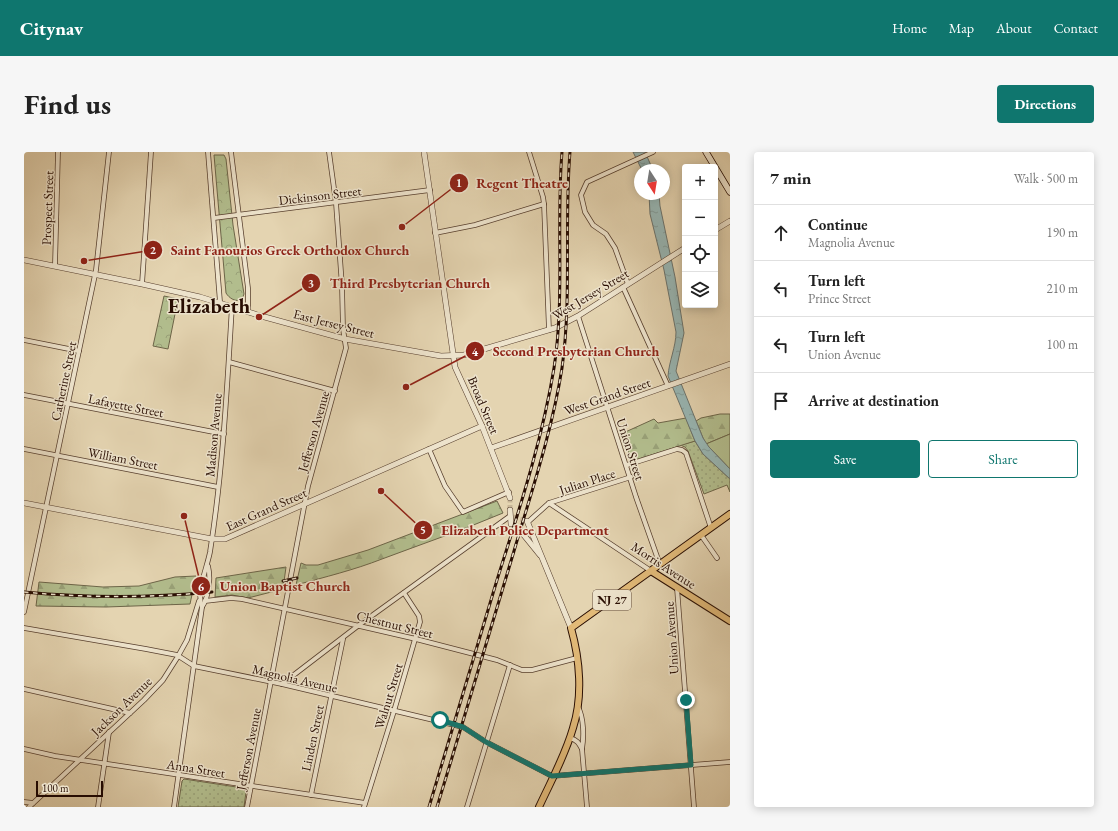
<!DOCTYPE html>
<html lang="en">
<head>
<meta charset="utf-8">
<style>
	:root { --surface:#fff; --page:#f6f6f6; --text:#222; --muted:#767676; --line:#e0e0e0; --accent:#0f766e }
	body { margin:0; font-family:"EB Garamond",serif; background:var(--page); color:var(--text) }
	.controls { position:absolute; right:12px; top:12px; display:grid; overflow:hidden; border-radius:4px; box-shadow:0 2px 10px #0003 }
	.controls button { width:36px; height:36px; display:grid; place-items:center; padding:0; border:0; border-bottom:1px solid var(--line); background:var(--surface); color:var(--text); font:20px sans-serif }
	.compass { position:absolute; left:610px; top:12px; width:36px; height:36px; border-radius:50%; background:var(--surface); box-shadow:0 2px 10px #0003; rotate:168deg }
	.scale { position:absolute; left:12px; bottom:10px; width:67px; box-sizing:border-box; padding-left:4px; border:2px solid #280d02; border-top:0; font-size:11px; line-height:14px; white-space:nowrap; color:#280d02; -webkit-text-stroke:3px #ede3cc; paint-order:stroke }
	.stop { position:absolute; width:12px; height:12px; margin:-9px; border:3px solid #0f766e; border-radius:50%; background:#fff }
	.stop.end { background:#0f766e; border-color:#fff; box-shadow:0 1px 4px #0008 }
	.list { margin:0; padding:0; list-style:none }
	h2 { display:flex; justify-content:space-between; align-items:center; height:52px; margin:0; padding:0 16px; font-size:17px }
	h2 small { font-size:13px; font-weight:400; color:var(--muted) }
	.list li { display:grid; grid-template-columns:26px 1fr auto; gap:12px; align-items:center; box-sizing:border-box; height:56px; padding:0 16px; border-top:1px solid var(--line) }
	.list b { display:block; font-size:15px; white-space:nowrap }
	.list p { margin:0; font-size:13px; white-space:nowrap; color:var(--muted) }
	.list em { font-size:13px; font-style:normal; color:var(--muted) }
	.actions { display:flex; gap:8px; padding:12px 16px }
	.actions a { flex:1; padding:9px 0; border:1px solid var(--accent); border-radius:4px; text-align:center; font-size:14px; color:var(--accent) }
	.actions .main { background:var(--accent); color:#fff }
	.icon { flex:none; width:22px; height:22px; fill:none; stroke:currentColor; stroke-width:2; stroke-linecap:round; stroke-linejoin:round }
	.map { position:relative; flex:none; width:706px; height:655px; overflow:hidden; border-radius:4px }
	header { display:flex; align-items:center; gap:24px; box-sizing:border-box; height:56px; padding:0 20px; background:var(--accent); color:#fff }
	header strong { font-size:19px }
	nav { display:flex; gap:22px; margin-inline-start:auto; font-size:14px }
	.intro { display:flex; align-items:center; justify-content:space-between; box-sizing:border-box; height:96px; padding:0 24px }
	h1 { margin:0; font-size:28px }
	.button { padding:10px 18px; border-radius:4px; background:var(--accent); color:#fff; font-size:14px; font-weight:700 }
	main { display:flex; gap:24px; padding:0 24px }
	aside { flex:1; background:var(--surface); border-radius:4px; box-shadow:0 2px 10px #0003 }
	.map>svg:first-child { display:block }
</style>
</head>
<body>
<header>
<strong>Citynav</strong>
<nav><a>Home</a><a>Map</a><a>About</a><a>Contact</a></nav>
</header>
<div class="intro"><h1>Find us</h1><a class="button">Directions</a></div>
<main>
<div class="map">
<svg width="706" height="655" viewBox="0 0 706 655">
	<defs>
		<pattern id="grass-dots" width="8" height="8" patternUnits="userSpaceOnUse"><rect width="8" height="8" fill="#b2bd8d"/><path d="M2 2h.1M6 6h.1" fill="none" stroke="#99a178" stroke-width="1.8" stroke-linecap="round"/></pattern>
		<pattern id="forest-firs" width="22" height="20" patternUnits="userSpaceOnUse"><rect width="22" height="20" fill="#b2bd8d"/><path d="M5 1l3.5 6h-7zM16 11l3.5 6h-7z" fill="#99a178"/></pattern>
		<pattern id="park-crowns" width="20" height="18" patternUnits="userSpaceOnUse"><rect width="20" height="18" fill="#b2bd8d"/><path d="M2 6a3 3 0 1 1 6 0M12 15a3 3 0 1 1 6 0" fill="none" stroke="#99a178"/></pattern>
		<pattern id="water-ripples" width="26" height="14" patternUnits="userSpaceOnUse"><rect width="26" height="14" fill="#98b7b5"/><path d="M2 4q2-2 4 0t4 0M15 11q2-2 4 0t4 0" fill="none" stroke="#839c9a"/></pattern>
	</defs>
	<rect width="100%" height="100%" fill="#e4d4b1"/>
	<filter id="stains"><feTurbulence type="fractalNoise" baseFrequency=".005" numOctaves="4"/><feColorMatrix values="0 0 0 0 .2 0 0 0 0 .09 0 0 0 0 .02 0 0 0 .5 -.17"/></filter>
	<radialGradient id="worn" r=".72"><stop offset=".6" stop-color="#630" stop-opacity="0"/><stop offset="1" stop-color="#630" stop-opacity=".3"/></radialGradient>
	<g fill="url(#grass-dots)" stroke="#6d6548">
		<polygon points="671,289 679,302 706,327 706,340 703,333 680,342 664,299 661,295 656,293"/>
		<polygon points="160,627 219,636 222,640 220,655 154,655 158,629"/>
	</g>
	<g fill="url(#forest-firs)" stroke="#6d6548">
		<polygon points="696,262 706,262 706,282 682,292 679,286 672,269 677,266"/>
		<polygon points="662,266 671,289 608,309 597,282 630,267 634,271"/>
		<path d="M 473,349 L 479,361 C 439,378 398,392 358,407 C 330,418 301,425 272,433 L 277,411 L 282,413 L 294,413 L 344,398 Z"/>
		<polygon points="262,415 259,437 224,446 208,443 191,445 192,426"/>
		<polygon points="172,424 166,452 82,455 12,454 15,430 79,435 115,434 151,425"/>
	</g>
	<g fill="url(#park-crowns)" stroke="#6d6548">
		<path d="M 190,3 L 200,3 L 202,7 L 209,73 L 220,142 L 218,147 C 212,151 205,146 202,141 Z"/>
		<polygon points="140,144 154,147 144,197 129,194"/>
	</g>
	<polygon fill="#b2bd8d" stroke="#6d6548" points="706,282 706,317 682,292"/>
	<g fill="url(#water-ripples)" stroke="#6b736d">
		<polygon points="609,0 621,0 629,18 618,18"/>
		<path d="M 625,42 L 635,42 L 636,54 L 651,125 L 660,181 L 652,219 L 679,286 L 685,295 L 706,317 L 706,327 L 679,302 L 671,289 L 644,224 C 645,209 652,195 652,180 L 640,118 L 626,62 Z"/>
	</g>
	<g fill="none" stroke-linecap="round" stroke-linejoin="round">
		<g stroke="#c8b697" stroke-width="5" stroke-dasharray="5 2.5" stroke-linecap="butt">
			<polyline points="486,358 486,346"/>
			<polyline points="489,365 503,369"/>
			<polyline points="487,372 499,382"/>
		</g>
		<defs>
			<g id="minor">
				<polyline points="184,0 196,150"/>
				<polyline points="207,0 224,136 224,160"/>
				<polyline points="505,0 519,45 520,52 525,178"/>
				<polyline points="190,66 406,38"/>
				<polyline points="411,81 451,73 520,52"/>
				<polyline points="31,113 34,0"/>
				<polyline points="118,132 127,0"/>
				<polyline points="604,132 591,96 582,82 569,73 561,60 557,43 563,30 629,0"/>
				<polyline points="599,135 644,234"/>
				<polyline points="554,164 612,345 636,413"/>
				<polyline points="0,188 55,199"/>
				<polyline points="205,210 311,239"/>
				<polyline points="0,243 200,282"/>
				<polyline points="0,297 194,335"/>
				<polyline points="405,297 421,334 439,360 485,340"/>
				<polyline points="603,313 653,297 658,298 662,301 687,376"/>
				<polyline points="525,351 607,325"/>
				<polyline points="504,370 525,351 627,419"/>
				<polyline points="677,383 693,406"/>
				<polyline points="653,436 670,655"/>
				<polyline points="181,449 207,446 218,447 392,487 473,508 498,518 508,518 553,506"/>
				<path d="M 178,455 C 172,440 183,416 186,400 C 199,318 203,236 208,154"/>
				<polyline points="0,460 72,118 85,0"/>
				<polyline points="0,476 122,497 153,503 170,514 258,532 439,575 462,590 528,624 706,610"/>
				<polyline points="258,532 335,473 486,364"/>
				<polyline points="0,537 106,561"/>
				<path d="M 554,555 C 560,566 560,585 558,597 L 563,655"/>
				<path d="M 546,586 C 553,588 555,591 558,597"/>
				<polyline points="0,597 31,604 341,651"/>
				<polyline points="287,643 319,487"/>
				<polyline points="0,650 9,651"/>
				<polyline points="5,655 120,548 139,528 153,506 163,488 175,449"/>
				<polyline points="74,655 85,580"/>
				<path d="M 150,655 L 178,455 C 185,444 187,426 184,414"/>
				<polyline points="223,655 284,334 322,196 319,177 318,134 312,51 305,0"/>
				<polyline points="340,655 370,559 396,470 395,464 380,441"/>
				<polyline points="443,655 486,513"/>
			</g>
			<g id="tertiary">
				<polyline points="400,0 431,215 458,274 486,346"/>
				<polyline points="691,78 706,69"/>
				<polyline points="0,108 118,132 176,145 237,164 321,187 417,204 440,203 531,176 554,164 661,96"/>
				<polyline points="467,296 706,212"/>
				<polyline points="0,351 188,387 201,387 458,274"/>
				<polyline points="486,358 487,372"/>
				<polyline points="503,369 547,476"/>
				<polyline points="499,382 516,403"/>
			</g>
			<polyline id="secondary" points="682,0 706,40"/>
			<g id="primary">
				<polyline points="627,419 706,469"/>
				<path d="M 515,655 C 527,629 541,604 549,576 C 559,545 556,508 547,476 L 706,362"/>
			</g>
		</defs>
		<use href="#minor" stroke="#573f2e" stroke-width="5.5"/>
		<use href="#tertiary" stroke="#573f2e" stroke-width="6"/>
		<use href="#secondary" stroke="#280d02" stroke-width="7"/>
		<use href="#primary" stroke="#280d02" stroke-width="8"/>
		<use href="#minor" stroke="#ede3cc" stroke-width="4"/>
		<use href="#tertiary" stroke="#ede3cc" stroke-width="5"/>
		<use href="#secondary" stroke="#ede3cc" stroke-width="5.5"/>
		<use href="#primary" stroke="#e2ba78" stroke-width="6"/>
		<defs>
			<g id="rail">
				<polyline points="259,429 273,426"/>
				<path d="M 0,440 C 63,446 125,446 188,440"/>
				<path d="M 405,655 C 428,580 450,504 473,428 C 495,358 518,289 530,216 C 541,146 532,71 538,0"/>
				<path d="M 413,655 C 439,570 464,485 490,399 C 508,338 528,279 538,216 C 548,145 540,72 546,0"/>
			</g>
		</defs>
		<use href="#rail" stroke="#280d02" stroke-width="3"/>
		<use href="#rail" stroke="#ede3cc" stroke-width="1.5" stroke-dasharray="4.5" stroke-linecap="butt"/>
	</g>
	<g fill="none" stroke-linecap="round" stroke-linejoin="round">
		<polyline stroke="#0f766e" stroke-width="5" points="416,568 439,575 462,590 528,624 667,613 662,548"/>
	</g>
	<g text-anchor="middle" stroke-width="3" stroke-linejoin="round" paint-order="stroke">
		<rect fill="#ede3cc" stroke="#634d3f" stroke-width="1" x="569" y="438" width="38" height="20" rx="3"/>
		<g font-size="12" font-weight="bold" fill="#280d02">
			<text x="588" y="452">NJ 27</text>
		</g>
		<g font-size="13" fill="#280d02" stroke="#ede3cc">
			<text transform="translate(296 43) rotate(-7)" y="5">Dickinson Street</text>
			<text transform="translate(23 56) rotate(-88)" y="5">Prospect Street</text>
			<text transform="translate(566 142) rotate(-31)" y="5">West Jersey Street</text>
			<text transform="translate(310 171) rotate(14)" y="5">East Jersey Street</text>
			<text transform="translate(39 229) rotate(-78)" y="5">Catherine Street</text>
			<text transform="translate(583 244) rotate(-19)" y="5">West Grand Street</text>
			<text transform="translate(102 253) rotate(11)" y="5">Lafayette Street</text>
			<text transform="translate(460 253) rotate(67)" y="5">Broad Street</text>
			<text transform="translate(289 279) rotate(-74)" y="5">Jefferson Avenue</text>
			<text transform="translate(189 283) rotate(-85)" y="5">Madison Avenue</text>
			<text transform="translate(607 297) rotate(72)" y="5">Union Street</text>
			<text transform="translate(99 306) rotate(11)" y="5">William Street</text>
			<text transform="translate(563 329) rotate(-18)" y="5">Julian Place</text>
			<text transform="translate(242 357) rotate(-24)" y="5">East Grand Street</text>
			<text transform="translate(640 413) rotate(33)" y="5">Morris Avenue</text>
			<text transform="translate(371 472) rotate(14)" y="5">Chestnut Street</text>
			<text transform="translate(647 486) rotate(-94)" y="5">Union Avenue</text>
			<text transform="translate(271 526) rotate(13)" y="5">Magnolia Avenue</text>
			<text transform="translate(364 544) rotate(-73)" y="5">Walnut Street</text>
			<text transform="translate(97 554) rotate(-44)" y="5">Jackson Avenue</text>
			<text transform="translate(288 586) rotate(-78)" y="5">Linden Street</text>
			<text transform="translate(224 597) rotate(-79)" y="5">Jefferson Avenue</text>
			<text transform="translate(172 616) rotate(9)" y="5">Anna Street</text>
		</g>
		<g font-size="21" font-weight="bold" fill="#280d02" stroke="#ede3cc">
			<text x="185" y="161">Elizabeth</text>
		</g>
	</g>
	<path fill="none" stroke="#8f2418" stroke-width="1.5" d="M378 75L435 31M60 109L129 98M235 165L287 131M382 235L451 199M357 339L399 378M160 364L177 434"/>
	<g fill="#8f2418" stroke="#ede3cc" stroke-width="1.5">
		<circle cx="378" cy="75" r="4"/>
		<circle cx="60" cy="109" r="4"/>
		<circle cx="235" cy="165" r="4"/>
		<circle cx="382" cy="235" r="4"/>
		<circle cx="357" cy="339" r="4"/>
		<circle cx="160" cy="364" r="4"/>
		<circle cx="435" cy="31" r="10"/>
		<circle cx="129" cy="98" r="10"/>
		<circle cx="287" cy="131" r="10"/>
		<circle cx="451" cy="199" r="10"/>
		<circle cx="399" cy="378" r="10"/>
		<circle cx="177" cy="434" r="10"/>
	</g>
	<g font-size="12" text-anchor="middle" font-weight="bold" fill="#fff">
		<text x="435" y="35">1</text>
		<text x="129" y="102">2</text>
		<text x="287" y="135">3</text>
		<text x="451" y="204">4</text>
		<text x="399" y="382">5</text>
		<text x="177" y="439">6</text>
	</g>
	<g font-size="14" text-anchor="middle" font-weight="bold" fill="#8f2418" stroke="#ede3cc" stroke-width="3" stroke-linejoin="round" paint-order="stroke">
		<text x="498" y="36">Regent Theatre</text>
		<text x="266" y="103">Saint Fanourios Greek Orthodox Church</text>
		<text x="386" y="136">Third Presbyterian Church</text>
		<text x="552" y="204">Second Presbyterian Church</text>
		<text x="501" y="383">Elizabeth Police Department</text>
		<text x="261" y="439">Union Baptist Church</text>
	</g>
	<rect width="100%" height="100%" filter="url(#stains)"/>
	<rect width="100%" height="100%" fill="url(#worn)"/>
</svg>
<div class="controls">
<button>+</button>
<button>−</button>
<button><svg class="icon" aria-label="locate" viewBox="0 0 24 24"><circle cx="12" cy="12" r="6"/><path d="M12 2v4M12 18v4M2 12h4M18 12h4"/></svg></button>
<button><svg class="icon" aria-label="layers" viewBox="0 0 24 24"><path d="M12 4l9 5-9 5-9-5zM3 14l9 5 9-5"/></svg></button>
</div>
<svg class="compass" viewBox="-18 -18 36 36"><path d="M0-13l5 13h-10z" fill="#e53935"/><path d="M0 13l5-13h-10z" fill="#767676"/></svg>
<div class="scale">100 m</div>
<div class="stop" style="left:416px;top:568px"></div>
<div class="stop end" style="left:662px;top:548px"></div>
</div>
<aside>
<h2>7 min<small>Walk · 500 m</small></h2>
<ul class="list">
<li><svg class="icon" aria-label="ahead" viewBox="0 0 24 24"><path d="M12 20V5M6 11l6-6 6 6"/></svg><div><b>Continue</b><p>Magnolia Avenue</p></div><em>190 m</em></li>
<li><svg class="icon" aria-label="left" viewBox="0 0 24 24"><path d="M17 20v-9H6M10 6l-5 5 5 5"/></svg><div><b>Turn left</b><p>Prince Street</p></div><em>210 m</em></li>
<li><svg class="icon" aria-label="left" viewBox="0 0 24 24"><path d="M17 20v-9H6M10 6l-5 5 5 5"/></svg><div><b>Turn left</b><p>Union Avenue</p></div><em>100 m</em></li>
<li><svg class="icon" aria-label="arrive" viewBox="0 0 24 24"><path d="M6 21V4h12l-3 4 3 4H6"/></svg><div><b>Arrive at destination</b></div></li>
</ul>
<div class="actions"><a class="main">Save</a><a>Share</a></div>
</aside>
</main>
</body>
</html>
